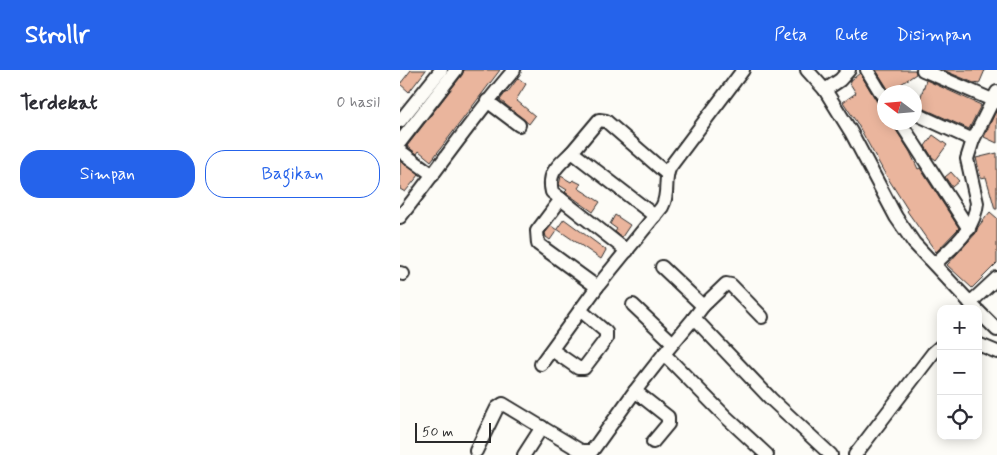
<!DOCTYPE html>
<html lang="id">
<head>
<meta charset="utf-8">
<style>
	:root { --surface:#fff; --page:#f2f2f3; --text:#2b2b33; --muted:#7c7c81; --line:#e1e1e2; --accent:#2563eb }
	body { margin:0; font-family:Mynerve,sans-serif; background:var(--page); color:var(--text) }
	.controls { position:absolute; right:15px; bottom:15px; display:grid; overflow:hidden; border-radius:10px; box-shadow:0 2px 12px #0003 }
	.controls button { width:45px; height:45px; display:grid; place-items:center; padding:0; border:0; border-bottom:1px solid var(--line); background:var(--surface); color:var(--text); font:25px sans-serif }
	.compass { position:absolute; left:477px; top:15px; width:45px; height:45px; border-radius:50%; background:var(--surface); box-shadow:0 2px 12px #0003; rotate:286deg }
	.scale { position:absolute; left:15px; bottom:12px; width:76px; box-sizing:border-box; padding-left:5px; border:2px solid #2b2b2b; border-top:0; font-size:14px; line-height:18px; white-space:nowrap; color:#2b2b2b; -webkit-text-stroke:4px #fdfcf7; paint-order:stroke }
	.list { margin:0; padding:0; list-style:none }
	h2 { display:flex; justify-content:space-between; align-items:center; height:65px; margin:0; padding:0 20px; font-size:21px }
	h2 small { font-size:16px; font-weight:400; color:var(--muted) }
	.actions { display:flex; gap:10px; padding:15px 20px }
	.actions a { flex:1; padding:11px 0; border:1px solid var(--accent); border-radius:20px; text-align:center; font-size:18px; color:var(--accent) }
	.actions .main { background:var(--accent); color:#fff }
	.icon { flex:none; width:28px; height:28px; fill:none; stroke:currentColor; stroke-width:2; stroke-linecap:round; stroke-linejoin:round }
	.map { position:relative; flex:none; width:597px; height:385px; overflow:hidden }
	header { display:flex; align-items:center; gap:30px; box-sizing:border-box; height:70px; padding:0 25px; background:var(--accent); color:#fff }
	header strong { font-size:24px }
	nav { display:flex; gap:28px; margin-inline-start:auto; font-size:18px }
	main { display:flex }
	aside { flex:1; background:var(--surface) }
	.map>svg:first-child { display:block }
</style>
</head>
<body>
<header>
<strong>Strollr</strong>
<nav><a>Peta</a><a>Rute</a><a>Disimpan</a></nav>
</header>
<main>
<aside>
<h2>Terdekat<small>0 hasil</small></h2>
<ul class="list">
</ul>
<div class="actions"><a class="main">Simpan</a><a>Bagikan</a></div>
</aside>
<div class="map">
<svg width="597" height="385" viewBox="0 0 597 385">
	<rect width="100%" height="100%" fill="#fdfcf7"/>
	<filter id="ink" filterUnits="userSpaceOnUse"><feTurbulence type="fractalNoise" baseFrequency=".02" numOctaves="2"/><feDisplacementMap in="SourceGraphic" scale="10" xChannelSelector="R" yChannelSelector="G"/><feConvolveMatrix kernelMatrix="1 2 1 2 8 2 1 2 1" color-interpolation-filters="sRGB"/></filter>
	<g filter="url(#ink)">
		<g fill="#eab59d" stroke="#2b2b2b">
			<polygon points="11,0 26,0 9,22 0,14"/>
			<polygon points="64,0 100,0 31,91 19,81 17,84 7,76 62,5"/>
			<polygon points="476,0 515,0 516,4 498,16 502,22 490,22"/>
			<polygon points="543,0 585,0 579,14 574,13"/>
			<polygon points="460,3 477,32 484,36 484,52 491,52 510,82 518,99 520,98 559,158 536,182 507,141 508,140 484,102 457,53 443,32 456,23 449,12"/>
			<polygon points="118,8 126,14 116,30 135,46 129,54 100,30 106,22 107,23"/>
			<polygon points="526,10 581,35 569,59 518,36"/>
			<polygon points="596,41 597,42 597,73 584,67"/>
			<polygon points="533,65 547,75 536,90 532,87 525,76"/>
			<polygon points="597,83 597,139 595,139 586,107 581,108 576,88"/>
			<polygon points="0,91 19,105 5,122 0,119"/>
			<polygon points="551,102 559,111 552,117 545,107"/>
			<polygon points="161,106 171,112 173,110 181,114 178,118 200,132 193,142 165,122 167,120 159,115"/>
			<polygon points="590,142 597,148 597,193 572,218 547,195 576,163 578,157"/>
			<polygon points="215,145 230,155 222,167 215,162 217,159 210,154"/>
			<polygon points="164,149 206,180 201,189 157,159"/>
			<polygon points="151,156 157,160 150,170 146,167 145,163"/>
		</g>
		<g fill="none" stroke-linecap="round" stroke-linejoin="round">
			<defs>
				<g id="street">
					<polyline points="407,0 425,20 451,62 496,147 514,173 576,239"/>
					<polyline points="467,0 484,28"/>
					<polyline points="523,0 597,32"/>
					<polyline points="425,20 440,10 449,0"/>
					<polyline points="87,31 119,55"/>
					<polyline points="514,43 573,70"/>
					<polyline points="0,51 41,0"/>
					<polyline points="500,52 569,159"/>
					<polyline points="0,72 56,0"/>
					<polyline points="0,81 33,105"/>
					<polyline points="172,82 199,50 206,51 267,104"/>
					<polyline points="161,129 137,161 138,174 197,217"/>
					<path d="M 0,147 C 39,98 73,47 114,0"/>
					<path d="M 227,181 L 152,122 C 147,102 159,95 172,82 L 255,146"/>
					<path d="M 535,194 C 554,175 574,161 577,133 L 567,89 L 573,70 L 597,22"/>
					<polyline points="262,197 303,236"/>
					<polyline points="0,203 3,204"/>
					<polyline points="570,233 597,208"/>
					<polyline points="233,235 272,272"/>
					<polyline points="578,241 597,260"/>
					<polyline points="294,248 303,236 326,214 331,215 362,247"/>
					<polyline points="578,274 597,282"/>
					<polyline points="152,280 178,298 184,298 206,269 206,262 180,240"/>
					<polyline points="264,284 294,248 371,329 431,385"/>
					<path d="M 141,294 L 197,217 L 262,137 C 270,123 263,110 270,97 L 343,0"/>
					<polyline points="235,321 268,347 268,354 253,372"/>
					<polyline points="76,381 97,338 103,334 181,381 192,381 235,321 264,284 325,346 367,385"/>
					<polyline points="124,385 142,357"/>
					<polyline points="455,385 533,283 541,276"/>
				</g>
			</defs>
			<use href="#street" stroke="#2b2b2b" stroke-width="16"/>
			<use href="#street" stroke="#fdfcf7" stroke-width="12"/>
		</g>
	</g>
</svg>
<div class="controls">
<button>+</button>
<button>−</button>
<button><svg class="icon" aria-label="locate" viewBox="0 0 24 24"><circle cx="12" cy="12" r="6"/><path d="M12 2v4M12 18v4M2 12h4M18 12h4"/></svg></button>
</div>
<svg class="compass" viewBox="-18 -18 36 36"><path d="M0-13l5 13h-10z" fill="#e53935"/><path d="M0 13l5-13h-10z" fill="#7c7c81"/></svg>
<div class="scale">50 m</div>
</div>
</main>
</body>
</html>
